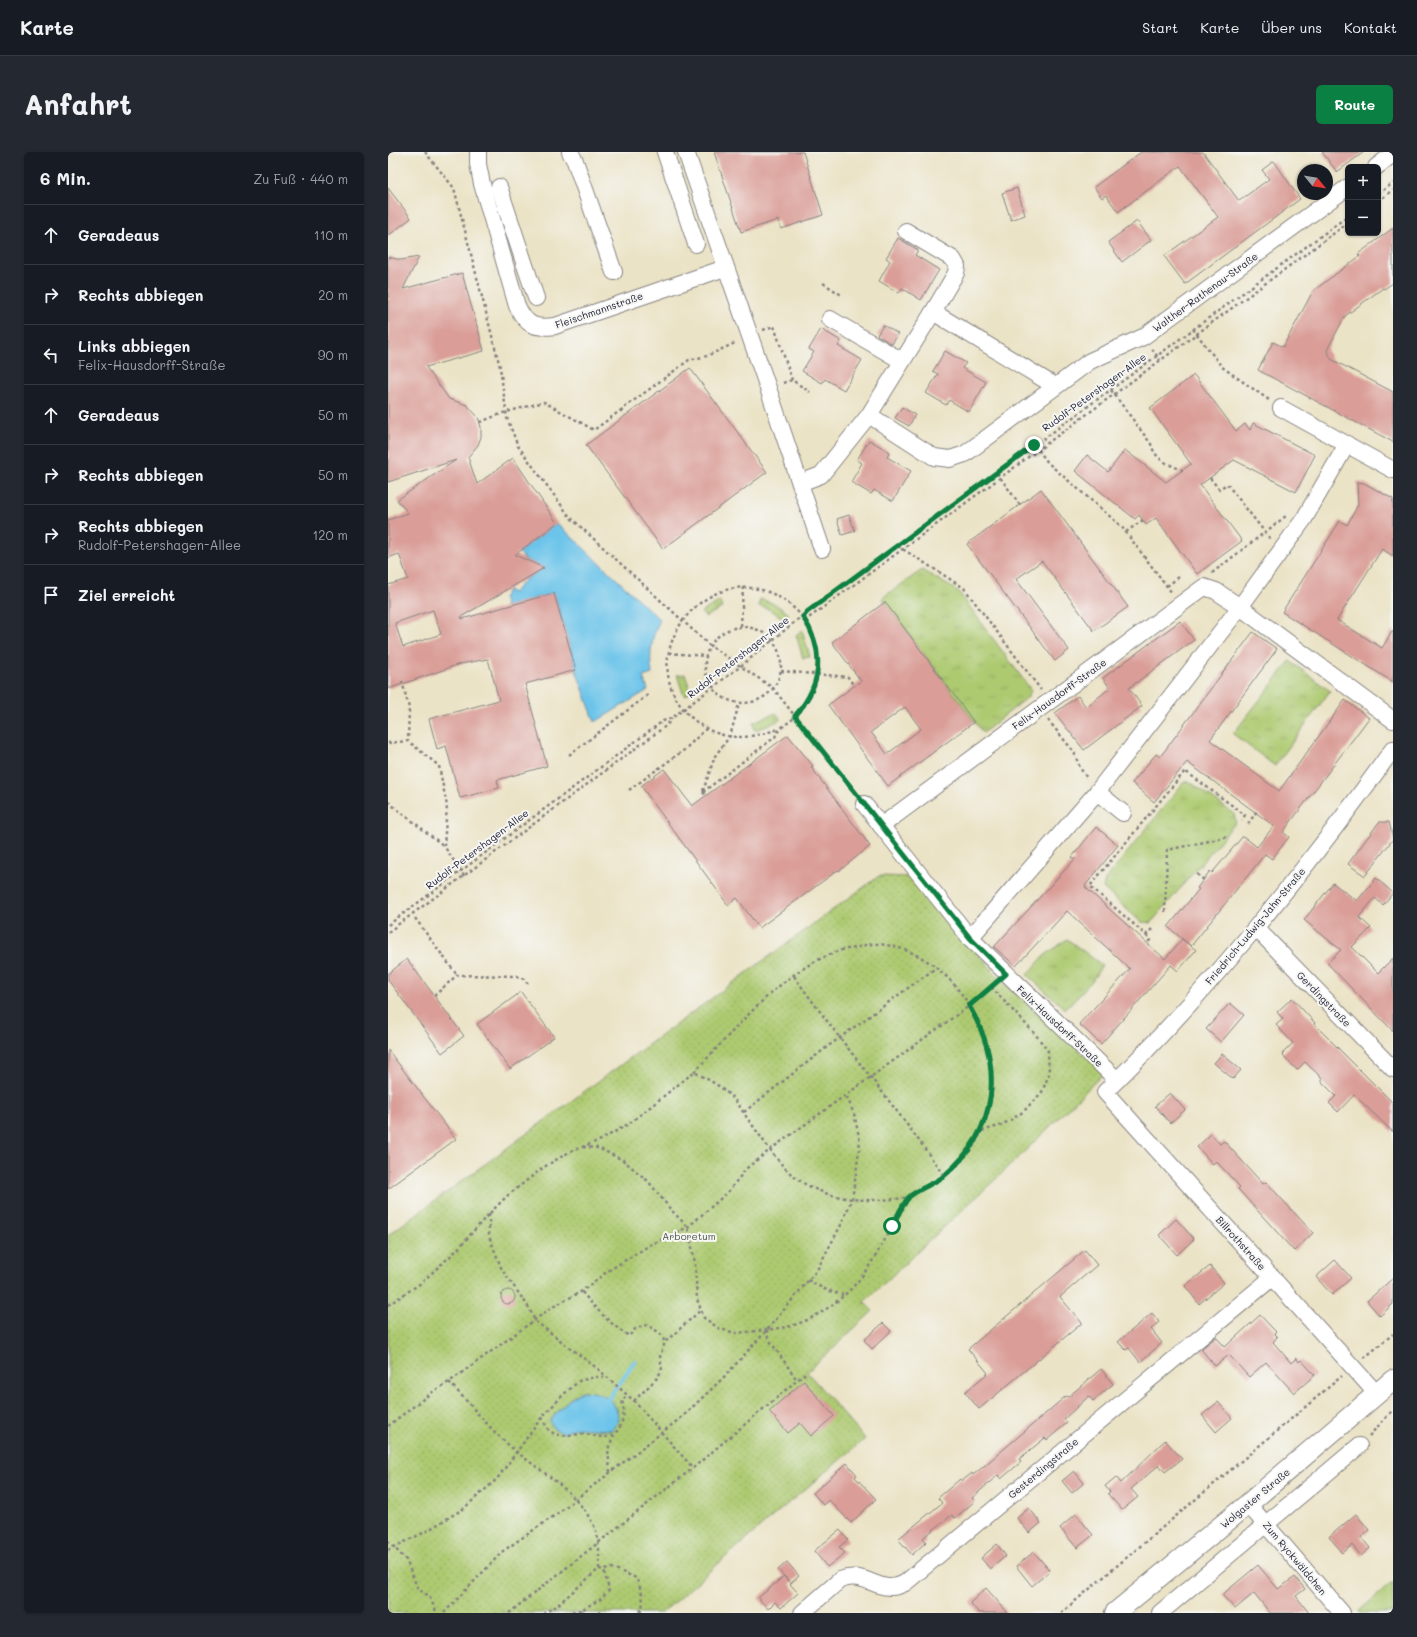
<!DOCTYPE html>
<html lang="de">
<head>
<meta charset="utf-8">
<style>
	:root { --surface:#171b24; --page:#242831; --text:#f1f3f6; --muted:#9ea1a6; --line:#363941; --accent:#0b8043 }
	body { margin:0; font-family:Mali,sans-serif; background:var(--page); color:var(--text) }
	.controls { position:absolute; right:12px; top:12px; display:grid; overflow:hidden; border-radius:6px; box-shadow:0 1px 3px #0004 }
	.controls button { width:36px; height:36px; display:grid; place-items:center; padding:0; border:0; border-bottom:1px solid var(--line); background:var(--surface); color:var(--text); font:20px sans-serif }
	.compass { position:absolute; left:909px; top:12px; width:36px; height:36px; border-radius:50%; background:var(--surface); box-shadow:0 1px 3px #0004; rotate:120deg }
	.stop { position:absolute; width:12px; height:12px; margin:-9px; border:3px solid #0b8043; border-radius:50%; background:#fff }
	.stop.end { background:#0b8043; border-color:#fff; box-shadow:0 1px 4px #0008 }
	.list { margin:0; padding:0; list-style:none }
	h2 { display:flex; justify-content:space-between; align-items:center; height:52px; margin:0; padding:0 16px; font-size:17px }
	h2 small { font-size:13px; font-weight:400; color:var(--muted) }
	.list li { display:grid; grid-template-columns:26px 1fr auto; gap:12px; align-items:center; box-sizing:border-box; height:60px; padding:0 16px; border-top:1px solid var(--line) }
	.list b { display:block; font-size:15px; white-space:nowrap }
	.list p { margin:0; font-size:13px; white-space:nowrap; color:var(--muted) }
	.list em { font-size:13px; font-style:normal; color:var(--muted) }
	.icon { flex:none; width:22px; height:22px; fill:none; stroke:currentColor; stroke-width:2; stroke-linecap:round; stroke-linejoin:round }
	.map { position:relative; flex:none; width:1005px; height:1461px; overflow:hidden; border-radius:6px }
	header { display:flex; align-items:center; gap:24px; box-sizing:border-box; height:56px; padding:0 20px; background:var(--surface); border-bottom:1px solid var(--line) }
	header strong { font-size:19px }
	nav { display:flex; gap:22px; margin-inline-start:auto; font-size:14px }
	.intro { display:flex; align-items:center; justify-content:space-between; box-sizing:border-box; height:96px; padding:0 24px }
	h1 { margin:0; font-size:28px }
	.button { padding:10px 18px; border-radius:6px; background:var(--accent); color:#fff; font-size:14px; font-weight:700 }
	main { display:flex; gap:24px; padding:0 24px }
	aside { flex:1; background:var(--surface); border-radius:6px; box-shadow:0 1px 3px #0004 }
	.map>svg:first-child { display:block }
</style>
</head>
<body>
<header>
<strong>Karte</strong>
<nav><a>Start</a><a>Karte</a><a>Über uns</a><a>Kontakt</a></nav>
</header>
<div class="intro"><h1>Anfahrt</h1><a class="button">Route</a></div>
<main>
<aside>
<h2>6 Min.<small>Zu Fuß · 440 m</small></h2>
<ul class="list">
<li><svg class="icon" aria-label="ahead" viewBox="0 0 24 24"><path d="M12 20V5M6 11l6-6 6 6"/></svg><div><b>Geradeaus</b></div><em>110 m</em></li>
<li><svg class="icon" aria-label="right" viewBox="0 0 24 24"><path d="M7 20v-9h11M14 6l5 5-5 5"/></svg><div><b>Rechts abbiegen</b></div><em>20 m</em></li>
<li><svg class="icon" aria-label="left" viewBox="0 0 24 24"><path d="M17 20v-9H6M10 6l-5 5 5 5"/></svg><div><b>Links abbiegen</b><p>Felix-Hausdorff-Straße</p></div><em>90 m</em></li>
<li><svg class="icon" aria-label="ahead" viewBox="0 0 24 24"><path d="M12 20V5M6 11l6-6 6 6"/></svg><div><b>Geradeaus</b></div><em>50 m</em></li>
<li><svg class="icon" aria-label="right" viewBox="0 0 24 24"><path d="M7 20v-9h11M14 6l5 5-5 5"/></svg><div><b>Rechts abbiegen</b></div><em>50 m</em></li>
<li><svg class="icon" aria-label="right" viewBox="0 0 24 24"><path d="M7 20v-9h11M14 6l5 5-5 5"/></svg><div><b>Rechts abbiegen</b><p>Rudolf-Petershagen-Allee</p></div><em>120 m</em></li>
<li><svg class="icon" aria-label="arrive" viewBox="0 0 24 24"><path d="M6 21V4h12l-3 4 3 4H6"/></svg><div><b>Ziel erreicht</b></div></li>
</ul>
</aside>
<div class="map">
<svg width="1005" height="1461" viewBox="0 0 1005 1461">
	<defs>
		<pattern id="grass-tufts" width="24" height="20" patternUnits="userSpaceOnUse"><rect width="24" height="20" fill="#adca71"/><path d="M3 7l-1-3M5 7V3M7 7l1-3M15 17l-1-3M17 17v-4M19 17l1-3" fill="none" stroke="#95ad63"/></pattern>
		<pattern id="garden-dots" width="8" height="8" patternUnits="userSpaceOnUse"><rect width="8" height="8" fill="#adca71"/><path d="M2 2h.1M6 6h.1" fill="none" stroke="#95ad63" stroke-width="1.8" stroke-linecap="round"/></pattern>
	</defs>
	<rect width="100%" height="100%" fill="#f6f6f2"/>
	<filter id="ink" filterUnits="userSpaceOnUse"><feTurbulence type="fractalNoise" baseFrequency=".025" numOctaves="2"/><feDisplacementMap in="SourceGraphic" scale="8" xChannelSelector="R" yChannelSelector="G"/><feConvolveMatrix kernelMatrix="1 2 1 2 8 2 1 2 1" color-interpolation-filters="sRGB"/></filter>
	<filter id="wash" filterUnits="userSpaceOnUse"><feTurbulence type="fractalNoise" baseFrequency=".012" numOctaves="4" result="noise"/><feDisplacementMap in="SourceGraphic" scale="16" xChannelSelector="R" yChannelSelector="G"/><feGaussianBlur stdDeviation="0.9" result="paint"/><feColorMatrix in="noise" values="0 0 0 0 0 0 0 0 0 0 0 0 0 0 0 0 0 1.4 0 .05"/><feComposite in="paint" operator="in"/></filter>
	<g filter="url(#wash)">
		<rect width="100%" height="100%" fill="#ebe3c6"/>
		<g fill="url(#grass-tufts)" stroke="#687656">
			<polygon points="534,418 570,439 643,538 640,545 595,581 494,446"/>
			<polygon points="372,447 387,452 401,462 396,467 383,458 371,454"/>
			<polygon points="332,449 334,456 317,465 313,460"/>
			<polygon points="414,478 422,505 415,506 408,483"/>
			<polygon points="902,509 942,539 887,614 845,582"/>
			<polygon points="297,522 303,540 296,544 289,523"/>
			<polygon points="388,561 393,567 380,574 367,578 365,570"/>
			<polygon points="801,629 846,662 848,670 763,771 753,770 715,736 717,728 795,631"/>
			<polygon points="679,787 714,813 704,829 677,857 639,823 656,804"/>
		</g>
		<polygon fill="#adca71" stroke="#687656" points="1005,1430 1005,1461 972,1461 971,1459"/>
		<path fill="url(#garden-dots)" stroke="#687656" fill-rule="evenodd" d="M 491,724 L 526,725 L 612,827 L 716,921 L 628,1008 L 476,1150 L 485,1159 L 419,1220 L 477,1287 L 378,1370 L 274,1461 L 0,1461 L 0,1083 ZM 194,1239 C 210,1240 219,1244 230,1258 L 215,1279 C 206,1277 198,1275 189,1276 C 179,1277 179,1281 167,1278 L 162,1270 C 171,1256 180,1247 194,1239 Z"/>
		<g fill="#6cc4ea" stroke="#477392">
			<path d="M 169,371 L 272,468 C 263,486 261,502 264,522 L 255,525 L 260,538 L 207,570 L 188,518 L 166,441 L 118,455 L 115,446 L 120,438 L 125,441 L 138,427 L 156,416 L 136,407 L 131,400 Z"/>
			<path d="M 194,1239 C 214,1240 228,1246 231,1268 L 224,1278 L 187,1276 L 176,1281 L 167,1278 L 162,1270 C 171,1256 180,1247 194,1239 Z"/>
		</g>
		<g fill="none" stroke-linecap="round" stroke-linejoin="round">
			<polyline stroke="#6cc4ea" stroke-width="4.5" points="221,1246 247,1209"/>
		</g>
		<g id="blocks">
			<g fill="#da9d97" fill-rule="evenodd">
				<polygon points="326,0 415,0 435,63 393,77 390,68 353,80"/>
				<polygon points="753,0 815,0 851,49 881,27 874,18 886,9 912,47 797,132 776,104 830,65 792,14 730,60 718,43 714,46 706,35"/>
				<polygon points="934,0 976,0 949,20"/>
				<polygon points="0,36 23,66 0,84"/>
				<polygon points="629,36 637,63 623,68 614,41"/>
				<polygon points="749,69 763,88 734,110 720,90"/>
				<polygon points="1005,76 1005,131 996,137 995,136 957,164 939,198 943,207 1005,240 1005,290 870,218 885,190 895,195 925,139 972,104 970,102"/>
				<polygon points="510,86 530,98 527,103 551,118 533,148 514,136 511,141 491,129 502,109 498,106"/>
				<path d="M 0,105 L 13,108 L 31,105 L 15,137 L 74,121 L 96,199 L 38,215 L 61,247 L 79,253 L 90,265 L 93,275 L 93,285 L 90,293 L 80,305 L 89,332 L 125,306 L 169,371 L 127,403 L 156,416 L 73,465 L 74,467 L 166,441 L 188,518 L 137,532 L 159,614 L 109,628 L 111,636 L 72,646 L 58,594 L 49,597 L 41,567 L 111,548 L 100,507 L 72,512 L 0,537 L 0,433 L 20,427 L 11,402 L 0,406 L 0,368 L 20,361 L 9,348 L 68,308 L 0,330 ZM 45,458 L 53,482 L 15,495 L 7,471 Z"/>
				<polygon points="495,173 510,182 504,192 489,183"/>
				<polygon points="433,177 453,189 450,194 474,208 456,238 437,227 434,231 414,219 426,200 421,197"/>
				<polygon points="557,199 578,211 574,216 598,230 581,260 561,248 558,253 538,241 550,222 545,219"/>
				<polygon points="302,216 379,320 275,397 198,293"/>
				<polygon points="806,223 848,279 857,272 862,278 865,271 927,303 908,340 846,308 812,333 854,389 809,422 768,366 758,373 751,363 747,367 687,319 699,303 720,320 737,298 778,330 803,312 762,256"/>
				<polygon points="514,255 527,263 521,274 507,266"/>
				<polygon points="481,288 502,300 499,305 523,319 505,349 486,338 483,342 463,330 474,311 469,308"/>
				<polygon points="969,330 976,331 1005,347 1005,404 994,397 949,468 994,496 1005,478 1005,530 894,460 952,369 959,373 970,353"/>
				<polygon points="653,337 740,455 706,479 654,409 628,427 681,498 667,509 579,392"/>
				<polygon points="461,363 467,379 454,383 449,367"/>
				<path d="M 497,450 L 586,570 L 500,634 L 440,553 L 473,529 L 444,490 ZM 517,555 L 533,577 L 499,602 L 483,580 Z"/>
				<polygon points="792,469 806,488 741,536 754,554 696,598 667,561 690,544 698,555 722,536 715,526"/>
				<polygon points="865,480 889,497 822,588 891,639 957,548 981,566 895,680 901,685 884,707 877,702 803,794 780,775 811,737 809,736 822,719 824,721 855,684 869,695 886,674 799,610 766,650 744,631 768,602 772,605"/>
				<polygon points="400,583 425,614 423,615 482,694 451,719 450,718 371,776 349,746 340,753 253,634 276,617 304,654"/>
				<polygon points="991,670 1001,670 1005,687 977,724 960,712"/>
				<polygon points="708,675 730,693 697,734 699,737 777,807 794,787 808,798 790,819 783,813 713,892 691,872 742,817 679,759 628,814 606,795 687,707 684,705"/>
				<polygon points="988,726 1005,741 995,753 987,746 971,765 983,776 964,795 990,821 1005,806 1005,879 939,811 953,798 916,768 945,731 969,749"/>
				<polygon points="19,807 76,884 54,901 0,828 0,822"/>
				<polygon points="133,840 166,885 122,917 89,872"/>
				<polygon points="904,846 927,871 926,872 1005,951 1005,980 966,943 950,960 941,951 948,944 934,930 934,926 917,910 909,918 894,902 905,891 888,873 895,867 889,860"/>
				<polygon points="842,851 856,863 833,890 818,877"/>
				<polygon points="0,898 68,987 0,1037"/>
				<polygon points="834,902 853,918 845,927 826,911"/>
				<polygon points="782,941 797,958 782,971 767,954"/>
				<polygon points="823,982 832,992 836,989 875,1032 878,1030 925,1081 906,1099 850,1037 852,1035 828,1009 825,1012 809,995"/>
				<polygon points="788,1067 806,1087 789,1103 771,1083"/>
				<polygon points="697,1098 709,1113 672,1145 694,1171 591,1257 577,1240 600,1221 580,1197"/>
				<polygon points="947,1108 963,1126 944,1143 928,1125"/>
				<polygon points="822,1114 836,1131 811,1152 797,1134"/>
				<polygon points="1005,1126 1005,1152 992,1164 979,1149"/>
				<circle cx="120" cy="1145" r="7"/>
				<polygon points="764,1161 771,1170 763,1177 774,1191 752,1210 741,1196 738,1198 730,1190"/>
				<polygon points="872,1163 888,1180 886,1182 889,1185 885,1190 903,1211 908,1206 911,1210 913,1208 927,1223 906,1241 878,1210 861,1225 841,1203 827,1214 813,1197 828,1185 837,1195"/>
				<polygon points="495,1171 503,1179 484,1197 476,1188"/>
				<polygon points="713,1217 725,1232 705,1249 701,1244 676,1267 679,1271 659,1288 657,1286 631,1307 633,1310 613,1327 610,1323 584,1346 587,1349 567,1366 564,1363 535,1386 538,1390 524,1403 510,1387 554,1351 550,1346 572,1327 574,1329 584,1321 585,1323 596,1314 678,1244 680,1245"/>
				<polygon points="416,1229 446,1264 423,1284 412,1271 400,1281 381,1259"/>
				<polygon points="830,1250 844,1266 828,1280 814,1263"/>
				<polygon points="777,1288 794,1307 777,1320 771,1313 743,1337 750,1345 734,1358 720,1342 722,1340 717,1334 728,1325 733,1331"/>
				<polygon points="459,1311 469,1323 467,1325 488,1347 463,1371 441,1348 435,1353 425,1341"/>
				<polygon points="686,1319 696,1331 684,1341 674,1329"/>
				<polygon points="641,1356 653,1371 641,1381 629,1366"/>
				<polygon points="688,1362 705,1383 689,1396 672,1376"/>
				<polygon points="968,1362 981,1378 973,1385 982,1396 973,1404 964,1393 955,1401 941,1385"/>
				<polygon points="452,1378 460,1388 451,1395 457,1401 439,1415 426,1399"/>
				<polygon points="609,1392 618,1404 602,1417 593,1406"/>
				<polygon points="646,1400 662,1419 644,1434 628,1414"/>
				<polygon points="399,1410 411,1424 402,1432 410,1441 393,1456 387,1450 380,1457 370,1446 396,1424 401,1430 390,1418"/>
				<polygon points="870,1413 890,1437 907,1425 917,1437 908,1444 921,1461 882,1461 866,1441 847,1457 834,1443"/>
				<polygon points="598,1436 620,1461 591,1461 582,1451"/>
			</g>
		</g>
	</g>
	<g filter="url(#ink)">
		<use href="#blocks" fill-opacity="0" stroke="#868280" stroke-width="1"/>
		<g fill="none" stroke-linecap="round" stroke-linejoin="round">
			<defs>
				<g id="minor">
					<path d="M 90,0 L 90,12 L 94,32 L 129,154 C 138,173 146,177 167,174 L 337,116"/>
					<polyline points="182,0 187,9 226,120"/>
					<polyline points="277,0 308,92"/>
					<polyline points="298,0 380,236 434,397"/>
					<polyline points="988,15 1005,2"/>
					<polyline points="111,35 148,146"/>
					<polyline points="518,79 565,107 569,114 568,121 545,160"/>
					<polyline points="442,167 514,209"/>
					<polyline points="667,234 545,160 481,263 546,305 562,307 577,302 702,209 755,185 960,35"/>
					<polyline points="893,256 1005,318"/>
					<polyline points="412,331 433,323 481,263"/>
					<polyline points="709,640 735,661"/>
					<polyline points="476,652 582,786 729,928"/>
					<polyline points="493,674 816,435 828,439 852,455 1005,568"/>
					<polyline points="868,776 1005,917"/>
					<polyline points="582,786 709,640 852,455 916,367 959,292"/>
					<path d="M 989,1242 L 717,940 C 824,836 918,718 1005,597"/>
					<polyline points="860,1352 954,1461"/>
					<path d="M 414,1461 L 452,1428 C 479,1417 491,1445 517,1431 L 885,1125"/>
					<polyline points="772,1461 971,1294"/>
				</g>
				<polyline id="major" points="727,1461 860,1352 1005,1228"/>
			</defs>
			<use href="#minor" stroke="#868280" stroke-width="18"/>
			<use href="#major" stroke="#868280" stroke-width="22"/>
			<g stroke="#868280" stroke-width="2.5" stroke-dasharray="3 3" stroke-linecap="butt">
				<polyline points="37,0 66,36 112,215 119,266 130,294 182,365 321,493 385,536 467,641"/>
				<polyline points="990,42 1005,31"/>
				<polyline points="990,49 1005,38"/>
				<polyline points="435,131 455,144"/>
				<polyline points="805,177 834,215 881,248"/>
				<polyline points="375,178 386,174 404,228"/>
				<polyline points="764,197 772,208"/>
				<polyline points="395,231 404,228 422,240"/>
				<path d="M 723,238 L 763,292 C 767,308 781,313 795,318"/>
				<polyline points="233,258 237,263"/>
				<polyline points="92,270 118,260 156,250 206,278 301,208 319,204 349,190"/>
				<polyline points="647,293 660,311 733,374 784,441"/>
				<polyline points="609,321 632,353"/>
				<polyline points="822,326 831,337 839,332 883,388"/>
				<polyline points="738,380 755,368"/>
				<polyline points="510,394 576,436 653,538"/>
				<polyline points="824,421 898,364"/>
				<polyline points="779,434 791,425"/>
				<polyline points="415,465 422,465 960,71"/>
				<polyline points="353,474 355,435"/>
				<circle cx="355" cy="513" r="38"/>
				<polyline points="281,501 317,504"/>
				<polyline points="393,519 460,525 466,534"/>
				<polyline points="14,529 21,556 20,589"/>
				<polyline points="660,568 686,600 692,616 699,626"/>
				<polyline points="0,591 20,589 51,614 59,654 56,694 76,724"/>
				<polyline points="181,603 261,542"/>
				<polyline points="241,638 296,598 319,576"/>
				<polyline points="315,639 327,604 342,584 351,552"/>
				<path d="M 315,640 L 387,585 C 391,575 400,572 408,564 C 418,553 426,539 429,524 C 433,502 426,477 410,460 C 334,384 231,503 305,567 C 332,590 359,588 390,577"/>
				<polyline points="315,640 318,644"/>
				<polyline points="0,650 56,694"/>
				<polyline points="860,672 869,659"/>
				<polyline points="809,722 816,728"/>
				<polyline points="777,760 779,698 840,685"/>
				<polyline points="27,766 69,823"/>
				<polyline points="0,773 275,569 284,566 353,514 419,460 960,64"/>
				<polyline points="764,777 758,783 702,734 797,619 857,663 854,668"/>
				<polyline points="0,780 279,573 284,566"/>
				<polyline points="758,783 762,788 758,792"/>
				<path d="M 406,824 C 454,892 509,955 556,1024"/>
				<polyline points="46,844 69,823 129,824 136,827 141,833"/>
				<path d="M 306,920 C 349,877 389,822 448,800 C 454,797 461,797 467,796 C 474,794 483,791 490,792 C 555,797 602,865 604,927 C 605,943 600,962 594,977 C 588,994 570,1015 555,1025 C 544,1032 526,1038 519,1049 C 505,1072 493,1097 477,1120 C 462,1142 432,1165 406,1173 C 398,1176 388,1176 379,1178 L 380,1186 L 409,1228"/>
				<polyline points="356,960 439,895 549,815"/>
				<polyline points="594,979 614,973 635,960 654,940 661,922 660,899 648,883 603,835"/>
				<polyline points="195,995 210,996 235,1008 260,1029 283,1058 300,1075 307,1111 309,1147 316,1166 332,1177 348,1181 379,1178"/>
				<polyline points="101,1062 101,1084 114,1118 140,1154 147,1169 210,1217 246,1249 305,1316"/>
				<polyline points="420,1128 436,1137 455,1143"/>
				<path d="M 194,1140 C 208,1157 222,1172 241,1184 L 248,1176 L 259,1173 L 272,1181 L 277,1190"/>
				<path d="M 0,1153 L 33,1131 L 69,1098 L 97,1066 L 119,1044 L 156,1015 L 183,999 L 213,988 L 242,971 L 306,920 C 322,928 338,937 350,952 C 355,959 359,967 365,974 C 375,988 385,1003 396,1015 C 427,1049 479,1052 521,1045"/>
				<polyline points="976,1206 1005,1182"/>
				<path d="M 61,1230 C 84,1254 104,1280 130,1301 C 158,1323 189,1340 206,1374 C 212,1387 211,1403 211,1417 L 167,1455 L 156,1461"/>
				<polyline points="246,1249 269,1226 274,1218 272,1204 277,1190 313,1158"/>
				<path d="M 154,1265 C 156,1269 158,1275 161,1278 C 171,1287 183,1282 194,1282 C 202,1282 209,1285 216,1285 C 234,1284 238,1263 234,1249 L 239,1243"/>
				<polyline points="0,1274 43,1241 61,1230 163,1156 194,1139 220,1119 262,1093 300,1075 339,1041 359,1016 383,997 581,854 607,832"/>
				<polyline points="981,1284 1005,1258"/>
				<polyline points="222,1320 220,1297 226,1283"/>
				<polyline points="0,1389 18,1408 30,1437 41,1444 49,1461"/>
				<polyline points="0,1398 37,1380 75,1357 109,1327 154,1265 175,1243 191,1229 207,1225 219,1225"/>
				<path d="M 211,1417 L 216,1418 L 225,1416 L 248,1426 C 253,1437 258,1449 252,1461"/>
				<polyline points="56,1461 115,1399 166,1364 294,1265 335,1226 379,1178 429,1118 453,1073 464,1047 468,1022 472,989 466,962 458,943"/>
				<polyline points="121,1461 305,1316 419,1220"/>
				<polyline points="178,1461 193,1458"/>
				<polyline points="195,1461 193,1458 213,1447 221,1438 216,1418"/>
				<polyline points="210,1461 212,1460 214,1461"/>
				<polyline points="673,1461 954,1224"/>
			</g>
			<use href="#minor" stroke="#fff" stroke-width="16"/>
			<use href="#major" stroke="#fff" stroke-width="20"/>
		</g>
	</g>
	<g fill="none" stroke-linecap="round" stroke-linejoin="round" filter="url(#ink)">
		<path stroke="#0b8043" stroke-width="5" d="M 504,1074 C 509,1065 514,1053 521,1045 C 531,1036 547,1032 557,1023 C 611,977 616,913 581,854 L 618,822 L 582,786 L 407,564 C 433,534 438,500 415,465 L 419,460 L 646,293"/>
	</g>
	<g text-anchor="middle" stroke-width="4" stroke-linejoin="round" paint-order="stroke">
		<g font-size="10" fill="#22223b" stroke="#f6f6f2">
			<text transform="translate(817 140) rotate(-36)" y="4">Walther-Rathenau-Straße</text>
			<text transform="translate(211 158) rotate(-19)" y="4">Fleischmannstraße</text>
			<text transform="translate(706 240) rotate(-36)" y="4">Rudolf-Petershagen-Allee</text>
			<text transform="translate(350 505) rotate(-38)" y="4">Rudolf-Petershagen-Allee</text>
			<text transform="translate(671 542) rotate(-36)" y="4">Felix-Hausdorff-Straße</text>
			<text transform="translate(89 697) rotate(-37)" y="4">Rudolf-Petershagen-Allee</text>
			<text transform="translate(867 774) rotate(-50)" y="4">Friedrich-Ludwig-Jahn-Straße</text>
			<text transform="translate(936 847) rotate(46)" y="4">Gerdingstraße</text>
			<text transform="translate(672 874) rotate(43)" y="4">Felix-Hausdorff-Straße</text>
			<text transform="translate(853 1091) rotate(48)" y="4">Billrothstraße</text>
			<text transform="translate(655 1316) rotate(-40)" y="4">Gesterdingstraße</text>
			<text transform="translate(867 1346) rotate(-40)" y="4">Wolgaster Straße</text>
			<text transform="translate(907 1406) rotate(50)" y="4">Zum Ryckwäldchen</text>
		</g>
		<g font-size="10" fill="#4c544b" stroke="#f6f6f2">
			<text x="301" y="1088">Arboretum</text>
		</g>
	</g>
</svg>
<div class="controls">
<button>+</button>
<button>−</button>
</div>
<svg class="compass" viewBox="-18 -18 36 36"><path d="M0-13l5 13h-10z" fill="#e53935"/><path d="M0 13l5-13h-10z" fill="#9ea1a6"/></svg>
<div class="stop" style="left:504px;top:1074px"></div>
<div class="stop end" style="left:646px;top:293px"></div>
</div>
</main>
</body>
</html>
